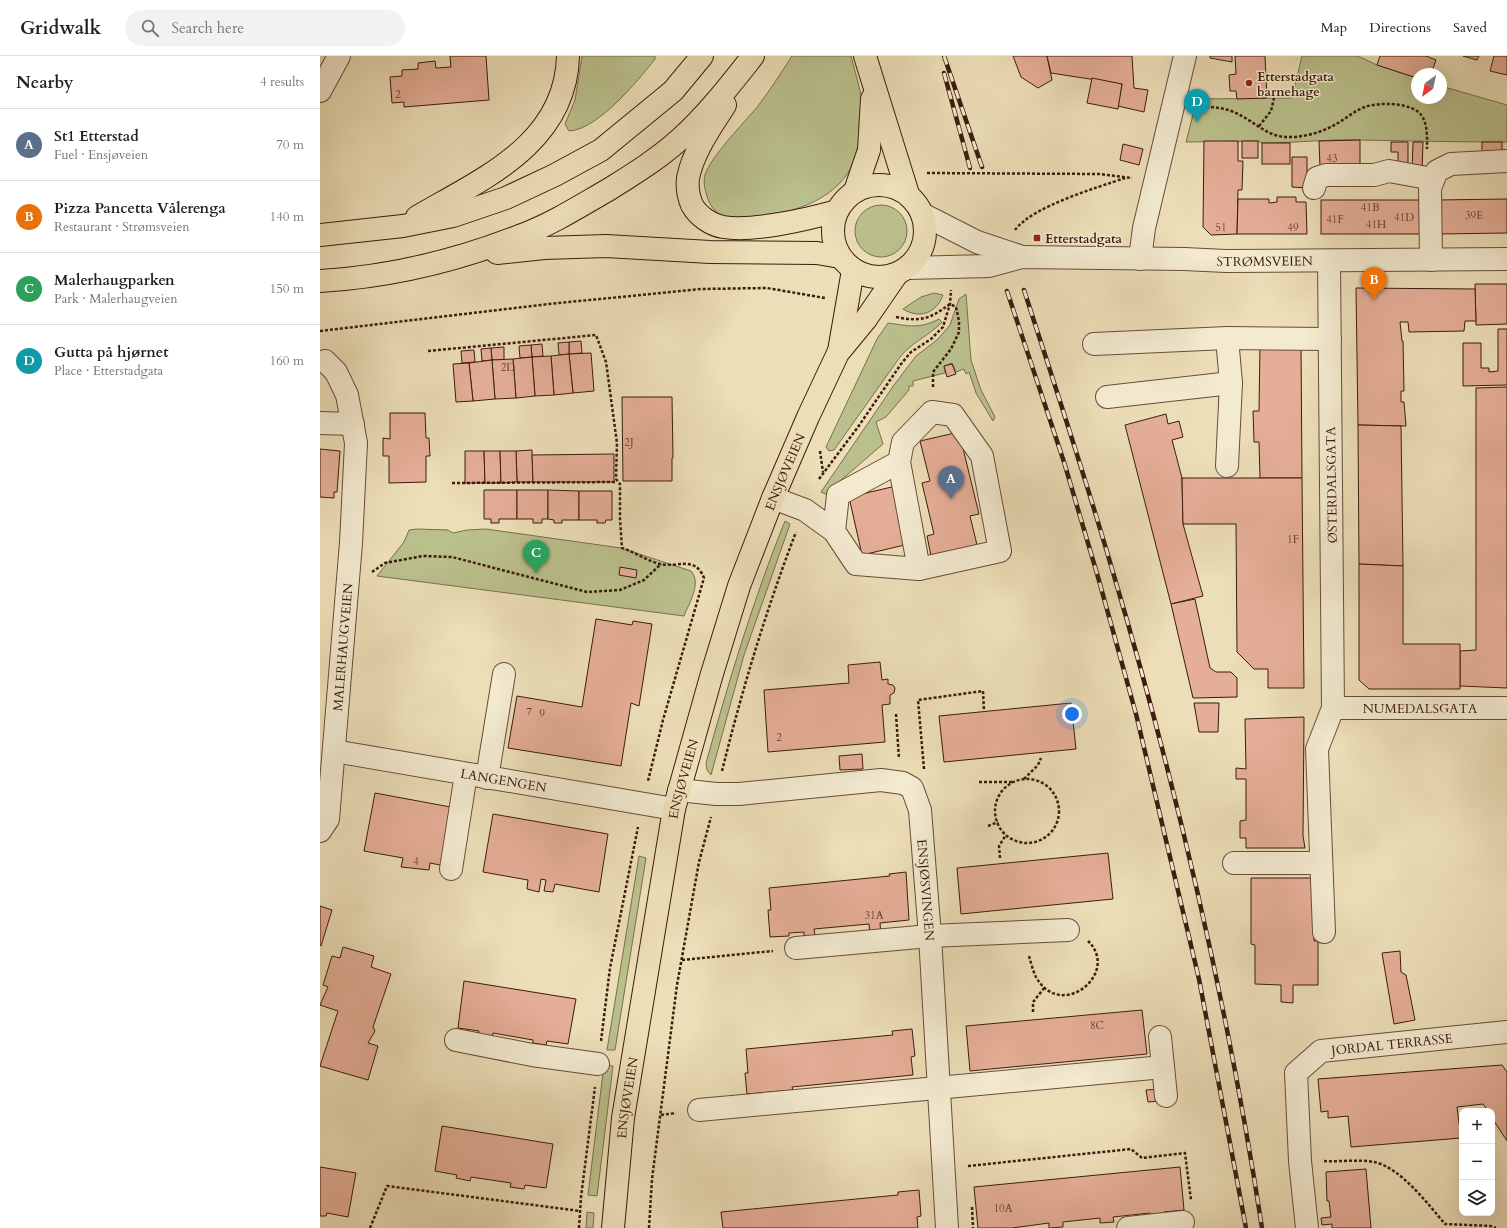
<!DOCTYPE html>
<html lang="en">
<head>
<meta charset="utf-8">
<style>
	:root { --surface:#fff; --page:#f2f2f2; --text:#202124; --muted:#757577; --line:#e0e0e0; --accent:#0b8043 }
	body { margin:0; font-family:Cardo,serif; background:var(--page); color:var(--text) }
	.controls { position:absolute; right:12px; bottom:12px; display:grid; overflow:hidden; border-radius:8px; box-shadow:0 4px 16px #0002 }
	.controls button { width:36px; height:36px; display:grid; place-items:center; padding:0; border:0; border-bottom:1px solid var(--line); background:var(--surface); color:var(--text); font:20px sans-serif }
	.compass { position:absolute; left:1091px; top:12px; width:36px; height:36px; border-radius:50%; background:var(--surface); box-shadow:0 4px 16px #0002; rotate:213deg }
	.you { position:absolute; left:752px; top:658px; width:14px; height:14px; margin:-10px; border:3px solid #fff; border-radius:50%; background:#1a73e8; box-shadow:0 0 0 6px #1a73e833 }
	.badge { display:grid; place-items:center; width:26px; height:26px; border-radius:50%; background:var(--accent); color:#fff; font-size:13px; font-weight:700 }
	.pin { position:absolute; translate:-50% -33px; filter:drop-shadow(0 1px 2px #0008) }
	.pin::after { content:''; position:absolute; top:21px; width:14px; height:12px; background:inherit; clip-path:polygon(0 0,100% 0,50% 100%) }
	.list { margin:0; padding:0; list-style:none }
	h2 { display:flex; justify-content:space-between; align-items:center; height:52px; margin:0; padding:0 16px; font-size:17px }
	h2 small { font-size:13px; font-weight:400; color:var(--muted) }
	.list li { display:grid; grid-template-columns:26px 1fr auto; gap:12px; align-items:center; box-sizing:border-box; height:72px; padding:0 16px; border-top:1px solid var(--line) }
	.list b { display:block; font-size:15px; white-space:nowrap }
	.list p { margin:0; font-size:13px; white-space:nowrap; color:var(--muted) }
	.list em { font-size:13px; font-style:normal; color:var(--muted) }
	.icon { flex:none; width:22px; height:22px; fill:none; stroke:currentColor; stroke-width:2; stroke-linecap:round; stroke-linejoin:round }
	.map { position:relative; flex:none; width:1187px; height:1172px; overflow:hidden }
	header { display:flex; align-items:center; gap:24px; box-sizing:border-box; height:56px; padding:0 20px; background:var(--surface); border-bottom:1px solid var(--line) }
	header strong { font-size:19px }
	nav { display:flex; gap:22px; margin-inline-start:auto; font-size:14px }
	.search { width:280px; height:36px; background:var(--page); display:flex; align-items:center; gap:10px; box-sizing:border-box; padding:0 14px; border-radius:22px; color:var(--muted); font-size:15px }
	main { display:flex }
	aside { flex:1; background:var(--surface) }
	.map>svg:first-child { display:block }
</style>
</head>
<body>
<header>
<strong>Gridwalk</strong>
<div class="search"><svg class="icon" aria-label="search" viewBox="0 0 24 24"><circle cx="10" cy="10" r="6"/><path d="M15 15l6 6"/></svg>Search here</div>
<nav><a>Map</a><a>Directions</a><a>Saved</a></nav>
</header>
<main>
<aside>
<h2>Nearby<small>4 results</small></h2>
<ul class="list">
<li><span class="badge" style="background:#5c6f8a">A</span><div><b>St1 Etterstad</b><p>Fuel · Ensjøveien</p></div><em>70 m</em></li>
<li><span class="badge" style="background:#e8710a">B</span><div><b>Pizza Pancetta Vålerenga</b><p>Restaurant · Strømsveien</p></div><em>140 m</em></li>
<li><span class="badge" style="background:#2e9e5b">C</span><div><b>Malerhaugparken</b><p>Park · Malerhaugveien</p></div><em>150 m</em></li>
<li><span class="badge" style="background:#0f9aa8">D</span><div><b>Gutta på hjørnet</b><p>Place · Etterstadgata</p></div><em>160 m</em></li>
</ul>
</aside>
<div class="map">
<svg width="1187" height="1172" viewBox="0 0 1187 1172">
	<rect width="100%" height="100%" fill="#ecdeb7"/>
	<filter id="stains"><feTurbulence type="fractalNoise" baseFrequency=".005" numOctaves="4"/><feColorMatrix values="0 0 0 0 .2 0 0 0 0 .09 0 0 0 0 .02 0 0 0 .5 -.17"/></filter>
	<radialGradient id="worn" r=".72"><stop offset=".6" stop-color="#630" stop-opacity="0"/><stop offset="1" stop-color="#630" stop-opacity=".3"/></radialGradient>
	<g fill="#bac08c" stroke="#7b6e4e">
		<path d="M 262,0 L 335,0 L 335,3 C 318,25 277,74 249,75 L 245,68 L 255,44 Z"/>
		<path d="M 472,0 L 531,0 C 536,21 548,56 544,77 C 540,95 532,115 519,128 C 495,152 459,159 427,162 C 422,162 414,164 409,163 C 399,161 389,150 387,140 C 385,134 383,126 385,119 C 391,100 424,67 438,50 C 450,34 461,17 472,0 Z"/>
		<path d="M 982,0 L 1038,0 L 1057,9 L 1097,22 L 1097,42 L 1121,42 L 1121,30 L 1187,49 L 1187,86 C 1138,86 1089,85 1040,84 C 1007,83 975,87 942,87 L 938,85 L 866,86 L 877,43 L 972,42 Z"/>
		<circle cx="561" cy="175" r="26"/>
		<path d="M 614,237 L 623,239 C 616,258 599,263 583,253 L 601,241 Z"/>
		<polygon points="646,238 651,304 661,334 675,361 673,365 656,337 649,316 646,318 644,313 636,316 632,307 624,310 625,317 593,325 593,330 589,330 589,334 566,361 556,366 563,388 505,438 501,436 574,329 596,300 618,283 630,269 639,243"/>
		<path d="M 619,263 L 622,266 C 609,280 592,286 580,301 L 514,394 L 509,395 L 506,391 L 557,283 L 568,267 C 589,270 600,273 619,263 Z"/>
		<path d="M 465,465 L 470,468 L 424,599 L 391,719 L 387,714 L 386,707 C 409,625 433,544 465,465 Z"/>
		<path d="M 97,473 L 128,474 L 133,477 L 147,474 L 166,473 L 301,492 L 371,515 C 382,527 369,547 364,560 L 57,520 L 84,486 L 89,474 Z"/>
		<polygon points="319,800 326,802 295,994 287,994"/>
		<polygon points="284,1009 293,1010 277,1140 268,1139"/>
		<polygon points="267,1156 274,1157 273,1172 266,1172"/>
	</g>
	<g fill="#e5ae97" stroke="#3c1b0f">
		<polygon points="130,0 166,0 169,44 84,51 84,46 72,47 70,21 82,20 82,14 98,13 98,7 115,5 116,12 131,11"/>
		<polygon points="693,0 727,0 732,24 718,32 701,21"/>
		<polygon points="727,0 812,0 814,32 828,34 824,56 798,50 802,28 731,17"/>
		<polygon points="890,0 912,0 912,6 890,2"/>
		<polygon points="915,0 945,0 947,42 917,43 916,35 910,35 909,19 916,18"/>
		<polygon points="1060,0 1106,0 1116,4 1111,18 1097,18 1097,22 1057,9"/>
		<polygon points="1143,0 1159,0 1157,4"/>
		<polygon points="1174,0 1187,0 1187,19 1170,15"/>
		<polygon points="772,22 802,28 798,53 767,47"/>
		<polygon points="1040,84 1040,111 1000,111 999,85"/>
		<polygon points="884,85 918,85 918,105 923,105 922,134 918,134 917,178 891,179 883,171"/>
		<rect x="922" y="85" width="16" height="17"/>
		<polygon points="1071,86 1088,86 1088,108 1078,109 1078,96 1071,96"/>
		<polygon points="1093,86 1103,86 1102,116 1092,116"/>
		<rect x="1162" y="86" width="20" height="15"/>
		<rect x="942" y="87" width="28" height="21"/>
		<polygon points="803,88 823,93 819,109 800,104"/>
		<polygon points="972,101 987,101 987,132 972,131"/>
		<polygon points="957,141 976,141 976,146 986,146 987,178 917,178 918,143 949,143 949,147 957,146"/>
		<polygon points="1187,143 1187,177 1117,178 1117,144"/>
		<rect x="1001" y="144" width="102" height="34"/>
		<polygon points="1155,228 1187,228 1187,268 1156,269"/>
		<polygon points="1036,232 1155,233 1156,265 1145,265 1144,275 1089,276 1088,266 1080,266 1082,285 1083,285 1084,335 1081,335 1081,346 1084,346 1086,370 1038,369"/>
		<polygon points="1178,273 1187,273 1187,329 1143,330 1143,287 1161,287 1161,312 1169,312 1169,316 1178,315"/>
		<polygon points="261,285 262,297 249,298 249,286"/>
		<polygon points="249,286 249,298 239,299 238,287"/>
		<polygon points="222,288 223,300 212,301 211,289"/>
		<polygon points="211,289 212,301 200,302 199,290"/>
		<polygon points="940,289 981,290 982,422 940,422 939,386 934,386 933,355 939,355"/>
		<polygon points="184,291 184,304 172,304 171,292"/>
		<polygon points="171,292 172,304 162,305 161,293"/>
		<polygon points="154,294 155,306 142,307 141,295"/>
		<polygon points="271,297 274,335 253,337 249,298"/>
		<polygon points="249,298 253,337 234,339 231,300"/>
		<polygon points="231,300 234,339 215,340 212,301"/>
		<polygon points="212,301 215,340 196,342 193,303"/>
		<polygon points="193,303 196,342 175,343 172,304"/>
		<polygon points="172,304 175,343 153,345 149,307"/>
		<polygon points="149,307 153,345 136,346 133,308"/>
		<polygon points="632,308 636,318 627,321 624,310"/>
		<polygon points="1187,331 1187,632 1140,630 1140,595 1156,594 1156,332"/>
		<polygon points="302,341 352,341 353,402 352,402 352,425 303,425"/>
		<polygon points="70,357 105,357 106,382 109,382 110,400 106,400 106,426 69,427 69,400 63,400 63,382 70,383"/>
		<polygon points="846,358 848,368 859,365 863,381 852,384 862,422 863,468 883,540 851,548 805,369"/>
		<polygon points="1038,369 1081,370 1083,510 1039,508"/>
		<polygon points="639,376 659,458 650,460 657,489 611,500 607,480 614,478 602,427 610,425 600,385"/>
		<polygon points="0,393 20,395 17,436 14,436 14,442 0,441"/>
		<polygon points="212,394 213,426 197,426 196,395"/>
		<polygon points="145,395 164,395 165,427 145,427"/>
		<polygon points="164,395 180,395 181,427 165,427"/>
		<polygon points="180,395 196,395 197,426 181,427"/>
		<polygon points="294,398 294,426 213,426 212,399"/>
		<polygon points="862,422 982,422 984,632 948,632 948,613 934,613 917,596 916,468 863,468"/>
		<polygon points="576,430 589,488 542,499 529,441"/>
		<polygon points="164,434 197,434 197,463 179,463 179,467 171,467 171,463 164,463"/>
		<polygon points="197,434 228,434 228,463 222,463 222,467 213,467 213,463 197,463"/>
		<polygon points="228,434 259,435 259,464 242,464 242,467 234,467 234,464 228,463"/>
		<polygon points="259,435 292,435 292,464 286,464 285,467 277,467 277,464 259,464"/>
		<polygon points="1039,508 1083,510 1083,588 1140,588 1140,633 1049,633 1039,624"/>
		<polygon points="300,511 317,514 316,522 299,519"/>
		<polygon points="875,543 890,612 896,616 911,616 917,622 917,641 873,642 851,548"/>
		<polygon points="276,563 312,569 313,565 332,568 319,650 311,647 301,710 188,692 197,640 262,651"/>
		<polygon points="560,606 562,624 568,623 568,628 573,629 575,632 574,637 570,639 570,648 562,649 565,686 448,696 444,634 529,627 528,609"/>
		<polygon points="751,647 756,693 624,706 619,660"/>
		<polygon points="874,647 899,647 898,676 879,676"/>
		<polygon points="984,661 983,780 985,792 926,792 926,782 920,782 920,765 926,764 926,723 916,723 916,712 926,713 925,663"/>
		<polygon points="542,698 543,713 520,714 519,700"/>
		<polygon points="55,737 136,752 125,810 110,807 109,814 91,812 81,811 83,802 44,795"/>
		<polygon points="173,758 288,778 279,836 235,828 233,836 224,835 226,824 221,823 219,836 207,833 208,824 163,816"/>
		<polygon points="788,797 793,843 641,858 637,812"/>
		<polygon points="586,816 589,864 560,867 561,879 550,880 549,868 494,873 496,885 484,886 484,876 469,877 469,880 450,881 448,854 451,854 449,832 570,820 569,818"/>
		<polygon points="931,822 994,822 994,885 998,885 998,929 973,929 973,947 961,946 961,929 935,928 935,889 931,888"/>
		<polygon points="0,850 12,854 1,890 0,889"/>
		<polygon points="23,891 54,900 51,911 71,918 53,971 55,975 48,987 58,990 48,1024 0,1010 18,955 0,949 8,931 3,929 12,900 20,902"/>
		<polygon points="1080,895 1081,916 1086,919 1095,964 1074,968 1062,897"/>
		<polygon points="144,925 256,943 248,988 227,985 226,989 213,987 213,984 173,977 172,981 158,978 159,975 138,972"/>
		<polygon points="822,954 827,998 650,1015 646,970"/>
		<polygon points="592,973 595,1000 591,1001 593,1019 472,1031 473,1034 427,1038 425,1017 428,1017 426,993 573,979 572,975"/>
		<polygon points="1182,1009 1187,1016 1187,1085 1172,1062 1172,1055 1168,1055 1163,1048 1137,1051 1141,1082 1031,1091 1028,1060 1008,1062 1008,1055 1001,1056 998,1023"/>
		<polygon points="840,1033 841,1045 828,1046 826,1034"/>
		<polygon points="122,1070 233,1088 226,1132 205,1129 204,1133 190,1131 191,1127 151,1121 150,1125 136,1122 137,1119 115,1115"/>
		<polygon points="0,1111 36,1117 28,1161 7,1157 6,1160 0,1160"/>
		<polygon points="860,1111 864,1154 844,1156 845,1160 831,1162 830,1157 793,1161 794,1166 780,1167 780,1162 743,1166 743,1171 729,1172 729,1167 692,1172 658,1172 654,1131"/>
		<polygon points="1046,1113 1051,1172 1012,1172 1012,1168 1002,1169 1001,1162 1011,1161 1009,1145 1007,1145 1006,1116"/>
		<polygon points="599,1134 601,1160 597,1161 598,1172 403,1172 401,1156 578,1139 578,1136"/>
	</g>
	<g fill="none" stroke-linecap="round" stroke-linejoin="round">
		<defs>
			<g id="minor">
				<polyline points="0,35 19,0"/>
				<polyline points="994,132 997,122 1006,119 1054,119 1069,115 1113,123"/>
				<polyline points="602,158 657,186 702,201"/>
				<polyline points="820,203 824,172 865,0"/>
				<polyline points="1111,204 1110,132 1117,115 1131,108 1187,105"/>
				<path id="s1" d="M 587,212 L 669,210 L 702,201 L 864,203 L 906,205 L 1187,203"/>
				<polyline points="774,288 907,282"/>
				<polyline points="787,341 911,327"/>
				<polyline points="0,367 33,368"/>
				<polyline points="579,406 599,513"/>
				<polyline points="907,410 911,327 907,282 1010,283"/>
				<polyline points="453,442 485,454 514,475 536,508 599,513 680,495 662,400 633,359 612,356 583,386 579,406 518,439 514,475"/>
				<path id="s2" d="M 1013,652 L 1187,652"/>
				<path id="s3" d="M 14,695 L 354,753"/>
				<polyline points="167,722 184,618"/>
				<path id="s4" d="M 359,734 L 396,738 L 419,738 L 561,724 L 583,727 L 592,732 L 600,754 L 610,880 L 627,1172"/>
				<path id="s5" d="M 0,775 L 8,763 L 31,487 L 36,387 L 27,339 L 16,316 L 5,305"/>
				<polyline points="914,807 1001,807"/>
				<polyline points="131,813 146,718"/>
				<polyline points="1004,876 997,693 1013,652 1009,205"/>
				<polyline points="476,892 610,880 748,874"/>
				<polyline points="840,981 846,1040"/>
				<polyline points="136,984 212,999 278,1008"/>
				<polyline points="379,1054 843,1011"/>
				<polyline points="808,1172 863,1166"/>
				<path id="s6" d="M 987,1172 L 980,1105 L 976,1017 L 1001,995 L 1187,976"/>
			</g>
			<g id="major">
				<polyline points="519,295 533,214"/>
				<path id="s7" d="M 293,1172 L 303,1062 L 354,753 L 391,621 L 419,530 L 453,442 L 488,361 L 518,297 L 546,263 L 577,218"/>
			</g>
			<g id="highway">
				<polyline points="545,0 588,138"/>
				<path d="M 405,49 C 391,71 373,96 368,122 C 367,131 368,140 372,149 C 378,160 391,169 403,171 C 433,176 488,163 517,155"/>
				<circle cx="559" cy="175" r="46"/>
				<polyline points="535,135 549,94 552,43"/>
				<path d="M 97,161 C 162,123 246,88 248,0"/>
				<polyline points="0,179 83,170 133,160 186,142 235,119 281,94 353,35 382,0"/>
				<polyline points="177,197 224,192 286,190 390,196 497,197 520,201"/>
				<path d="M 0,225 C 68,221 139,204 202,179 C 232,168 260,150 288,134 C 312,119 338,103 359,84 C 387,59 410,29 433,0"/>
			</g>
		</defs>
		<use href="#minor" stroke="#684c39" stroke-width="24"/>
		<use href="#major" stroke="#3c1b0f" stroke-width="24"/>
		<use href="#highway" stroke="#3c1b0f" stroke-width="24"/>
		<g stroke="#3c1b0f" stroke-width="2.5" stroke-dasharray="3 2" stroke-linecap="butt">
			<path d="M 876,50 C 891,51 905,51 918,58 C 933,65 946,79 964,81 C 981,82 1001,77 1016,68 C 1026,63 1035,54 1045,51 C 1059,46 1093,46 1102,60 C 1108,70 1107,82 1107,93"/>
			<polyline points="939,70 951,55 954,42"/>
			<polyline points="607,117 779,118 812,122"/>
			<path d="M 695,174 C 713,150 776,132 805,122"/>
			<path d="M 576,261 C 601,266 610,263 630,248 L 636,251 L 639,265 L 639,276 L 631,293 L 613,316 L 613,333"/>
			<polyline points="0,275 229,248 381,233 447,232 505,242"/>
			<path d="M 108,295 L 276,279 L 286,306 L 297,387 L 296,423 L 300,428 L 300,463 L 302,492 C 315,496 327,505 340,508 C 357,512 375,499 384,522 L 343,664 L 328,725"/>
			<polyline points="500,395 503,416"/>
			<polyline points="499,423 538,371 581,308 591,296 611,283 623,271 630,248 631,234"/>
			<polyline points="132,427 297,426"/>
			<polyline points="52,516 65,507 103,500 132,501 267,536 300,534 324,524 341,508"/>
			<polyline points="576,658 579,703"/>
			<polyline points="604,713 598,644 663,635 664,655"/>
			<path d="M 402,715 C 422,634 446,554 476,476"/>
			<polyline points="704,723 718,709 721,702"/>
			<circle cx="707" cy="755" r="32"/>
			<polyline points="659,726 693,726"/>
			<polyline points="668,770 678,766"/>
			<polyline points="680,802 679,790 686,779"/>
			<path d="M 709,900 C 711,907 713,915 716,921 C 741,966 801,917 768,885"/>
			<polyline points="362,904 453,895"/>
			<polyline points="713,956 713,946 725,931"/>
			<polyline points="281,985 290,912 318,771"/>
			<polyline points="341,1059 356,1057"/>
			<path d="M 1004,1105 C 1020,1106 1038,1103 1054,1106 C 1080,1111 1108,1148 1125,1168 L 1171,1170 L 1176,1172"/>
			<polyline points="648,1110 811,1093 822,1102 865,1097 871,1144"/>
			<polyline points="652,1151 653,1172"/>
			<polyline points="50,1172 67,1130 260,1155"/>
			<polyline points="259,1172 261,1141 275,1031"/>
			<polyline points="329,1172 332,1123 357,929 379,806 391,761"/>
		</g>
		<use href="#minor" stroke="#f3ead0" stroke-width="22"/>
		<use href="#major" stroke="#ecdeb7" stroke-width="22"/>
		<use href="#highway" stroke="#ecdeb7" stroke-width="22"/>
		<defs>
			<g id="rail">
				<polyline points="624,0 662,111"/>
				<polyline points="624,17 650,112"/>
				<path d="M 704,234 C 734,327 765,420 792,513 C 856,728 908,950 942,1172"/>
				<polyline points="687,235 744,406 778,521 816,658 879,923 926,1172"/>
			</g>
		</defs>
		<use href="#rail" stroke="#3c1b0f" stroke-width="4.5"/>
		<use href="#rail" stroke="#f3ead0" stroke-width="3" stroke-dasharray="9" stroke-linecap="butt"/>
	</g>
	<g fill="#8f2418" stroke="#f3ead0" stroke-width="1.5">
		<circle cx="929" cy="27" r="4"/>
		<rect x="713" y="178" width="8" height="8" rx="2"/>
	</g>
	<g text-anchor="middle" stroke-width="3" stroke-linejoin="round" paint-order="stroke">
		<g font-size="11" fill="#664031">
			<text x="78" y="42">2</text>
			<text x="1012" y="106">43</text>
			<text x="1050" y="155">41B</text>
			<text x="1154" y="163">39E</text>
			<text x="1084" y="165">41D</text>
			<text x="1015" y="167">41F</text>
			<text x="1056" y="172">41H</text>
			<text x="901" y="175">51</text>
			<text x="973" y="175">49</text>
			<text x="188" y="315">2D</text>
			<text x="309" y="390">2J</text>
			<text x="973" y="487">1F</text>
			<text x="209" y="659">7</text>
			<text x="222" y="661">9</text>
			<text x="459" y="685">2</text>
			<text x="96" y="809">4</text>
			<text x="554" y="863">31A</text>
			<text x="777" y="973">8C</text>
			<text x="683" y="1156">10A</text>
		</g>
		<g font-size="13" font-weight="bold" fill="#3c1b0f" stroke="#f3ead0" text-anchor="start">
			<text x="937" y="25">Etterstadgata<tspan x="937" dy="15">barnehage</tspan></text>
			<text x="725" y="187">Etterstadgata</text>
		</g>
		<g font-size="13" fill="#3c1b0f" stroke="#f3ead0">
			<text dy="5" stroke="none"><textPath href="#s1" startOffset="359">STRØMSVEIEN</textPath></text>
			<text dy="5" stroke="none"><textPath href="#s7" startOffset="779">ENSJØVEIEN</textPath></text>
			<text transform="translate(1011 429) rotate(-91)" y="5">ØSTERDALSGATA</text>
			<text dy="5" stroke="none"><textPath href="#s5" startOffset="187">MALERHAUGVEIEN</textPath></text>
			<text dy="5" stroke="none"><textPath href="#s2" startOffset="87">NUMEDALSGATA</textPath></text>
			<text dy="5" stroke="none"><textPath href="#s7" startOffset="455">ENSJØVEIEN</textPath></text>
			<text dy="5" stroke="none"><textPath href="#s3" startOffset="172">LANGENGEN</textPath></text>
			<text dy="5" stroke="none"><textPath href="#s4" startOffset="339">ENSJØSVINGEN</textPath></text>
			<text dy="5" stroke="none"><textPath href="#s6" startOffset="260">JORDAL TERRASSE</textPath></text>
			<text dy="5" stroke="none"><textPath href="#s7" startOffset="131">ENSJØVEIEN</textPath></text>
		</g>
	</g>
	<rect width="100%" height="100%" filter="url(#stains)"/>
	<rect width="100%" height="100%" fill="url(#worn)"/>
</svg>
<div class="controls">
<button>+</button>
<button>−</button>
<button><svg class="icon" aria-label="layers" viewBox="0 0 24 24"><path d="M12 4l9 5-9 5-9-5zM3 14l9 5 9-5"/></svg></button>
</div>
<svg class="compass" viewBox="-18 -18 36 36"><path d="M0-13l5 13h-10z" fill="#e53935"/><path d="M0 13l5-13h-10z" fill="#757577"/></svg>
<div class="you"></div>
<div class="pin badge" style="left:631px;top:443px;background:#5c6f8a">A</div>
<div class="pin badge" style="left:1054px;top:244px;background:#e8710a">B</div>
<div class="pin badge" style="left:216px;top:517px;background:#2e9e5b">C</div>
<div class="pin badge" style="left:877px;top:66px;background:#0f9aa8">D</div>
</div>
</main>
</body>
</html>
